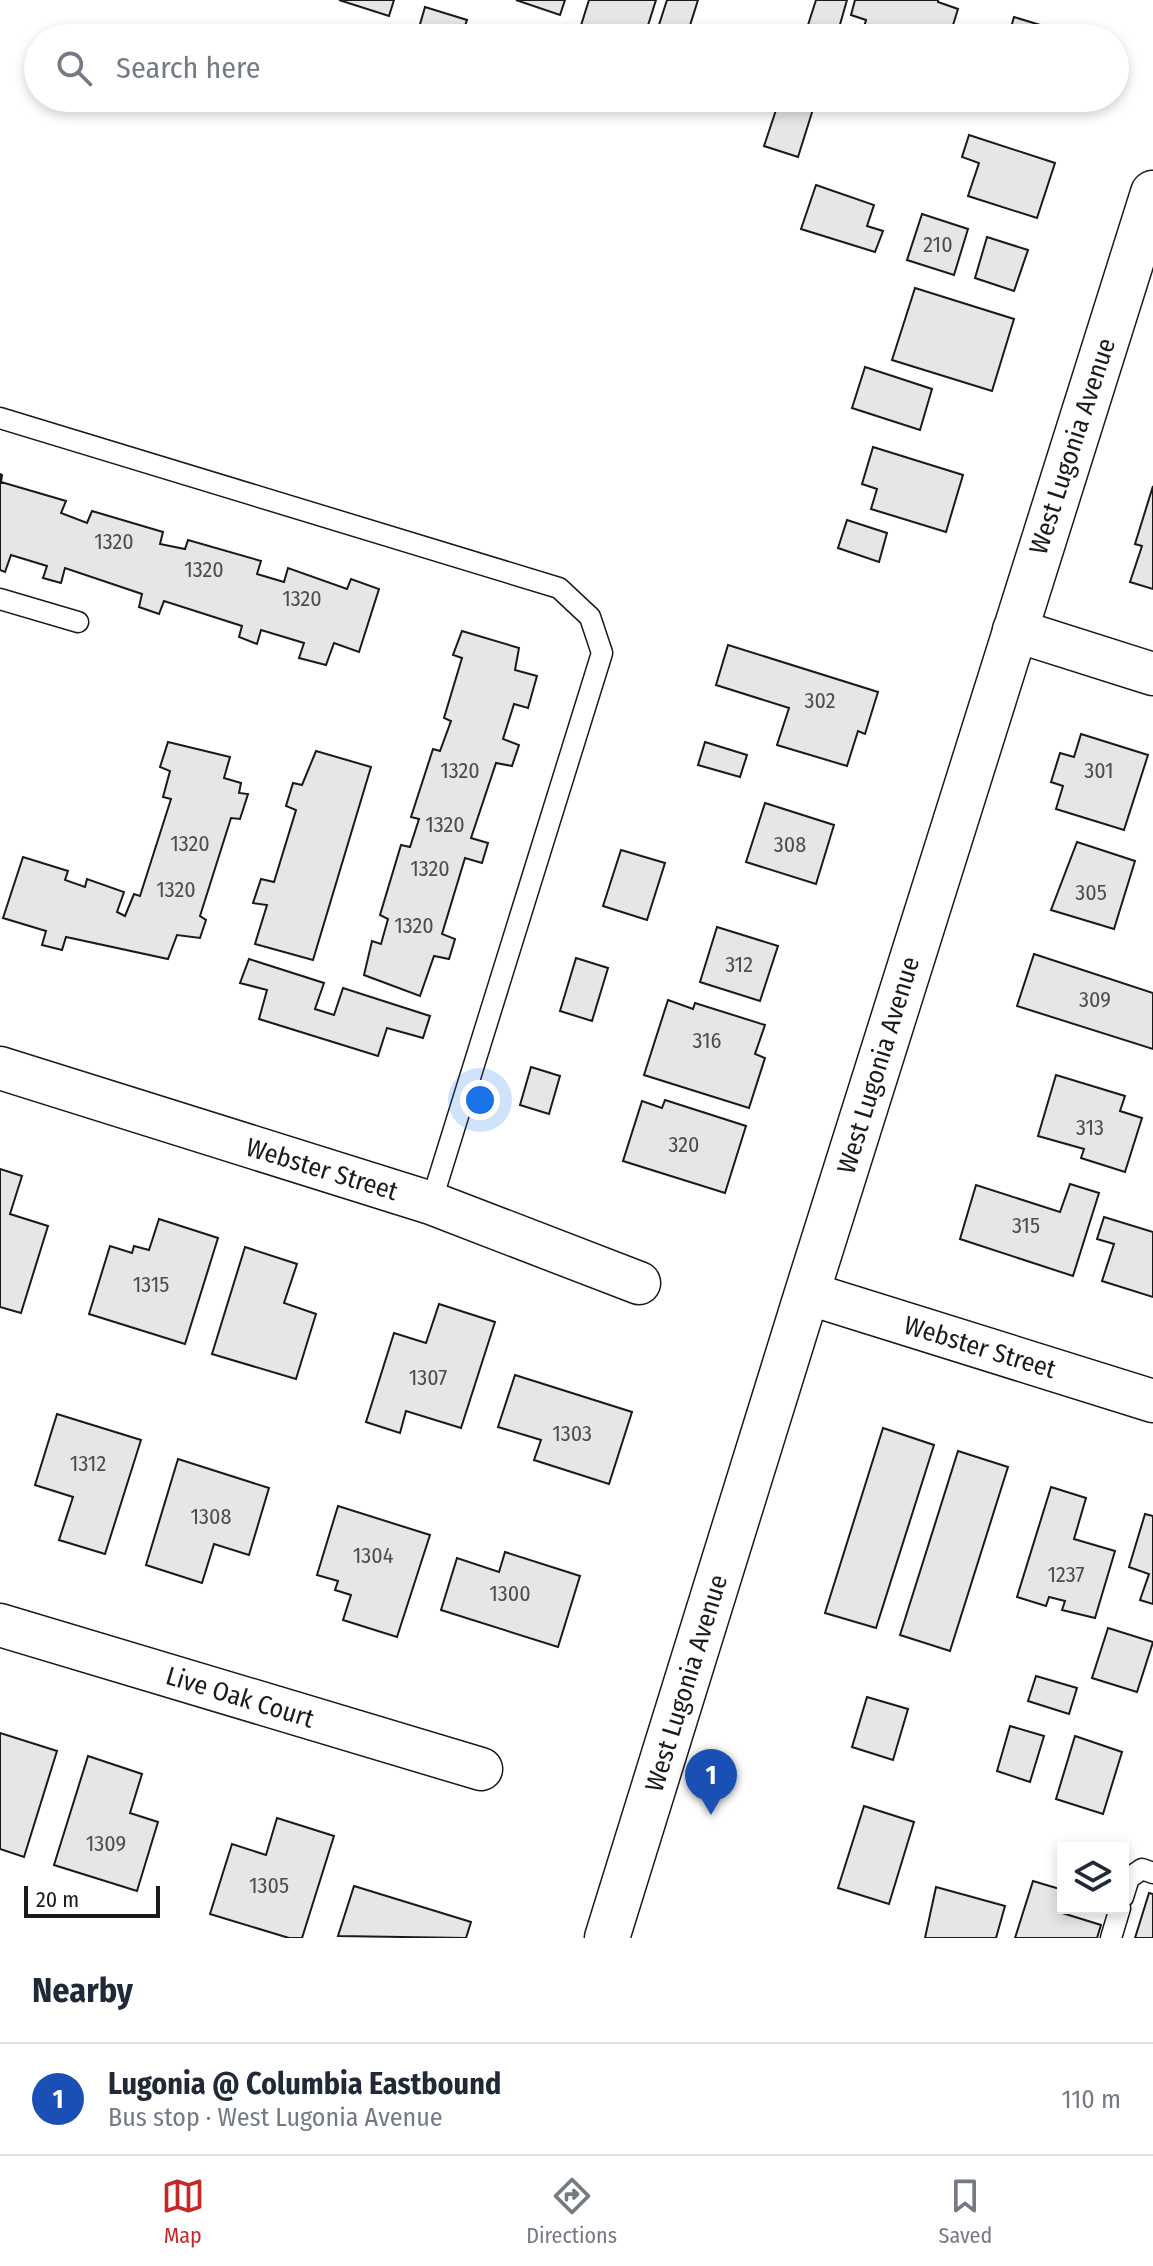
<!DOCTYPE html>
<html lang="en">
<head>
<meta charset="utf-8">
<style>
	:root { --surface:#fff; --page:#f6f6f7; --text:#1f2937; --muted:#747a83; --line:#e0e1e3; --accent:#c62828 }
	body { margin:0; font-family:"Fira Sans Condensed",sans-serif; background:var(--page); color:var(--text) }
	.controls { position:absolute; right:24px; bottom:24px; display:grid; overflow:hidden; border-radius:0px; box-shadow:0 4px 12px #0003 }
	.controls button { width:72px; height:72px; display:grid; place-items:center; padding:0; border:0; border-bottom:2px solid var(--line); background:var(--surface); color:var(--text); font:40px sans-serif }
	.scale { position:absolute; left:24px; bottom:20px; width:136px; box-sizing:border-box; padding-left:8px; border:4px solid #1a1a1a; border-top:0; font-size:22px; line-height:28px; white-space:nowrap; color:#1a1a1a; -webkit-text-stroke:6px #fff; paint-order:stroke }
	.you { position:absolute; left:480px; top:1100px; width:28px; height:28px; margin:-20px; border:6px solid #fff; border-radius:50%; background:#1a73e8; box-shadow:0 0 0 12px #1a73e833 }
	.badge { display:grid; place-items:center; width:52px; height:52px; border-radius:50%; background:var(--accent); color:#fff; font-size:26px; font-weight:700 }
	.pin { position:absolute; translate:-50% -66px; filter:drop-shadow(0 2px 4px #0008) }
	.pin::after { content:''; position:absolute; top:42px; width:28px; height:24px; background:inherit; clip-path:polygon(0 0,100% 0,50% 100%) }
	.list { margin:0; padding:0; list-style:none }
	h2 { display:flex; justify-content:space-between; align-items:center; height:104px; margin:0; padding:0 32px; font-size:34px }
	h2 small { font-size:26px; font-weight:400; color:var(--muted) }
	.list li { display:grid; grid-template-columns:52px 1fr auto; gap:24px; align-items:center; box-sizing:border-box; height:112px; padding:0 32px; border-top:2px solid var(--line) }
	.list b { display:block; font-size:30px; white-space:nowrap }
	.list p { margin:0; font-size:26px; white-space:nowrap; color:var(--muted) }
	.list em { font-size:26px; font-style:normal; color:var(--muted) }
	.icon { flex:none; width:44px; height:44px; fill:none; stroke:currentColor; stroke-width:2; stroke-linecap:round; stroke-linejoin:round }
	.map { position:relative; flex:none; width:1153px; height:1938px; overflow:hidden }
	.search { position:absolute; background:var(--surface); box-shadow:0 4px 12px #0003; left:24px; right:24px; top:24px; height:88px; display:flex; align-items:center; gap:20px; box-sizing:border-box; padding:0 28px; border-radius:44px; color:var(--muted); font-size:30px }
	.sheet { height:216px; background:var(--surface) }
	nav { display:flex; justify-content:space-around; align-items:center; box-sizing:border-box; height:112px; border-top:2px solid var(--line); background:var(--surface); font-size:22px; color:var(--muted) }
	nav a { display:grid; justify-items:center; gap:4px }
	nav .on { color:var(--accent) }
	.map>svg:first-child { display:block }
</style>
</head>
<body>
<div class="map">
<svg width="1153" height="1938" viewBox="0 0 1153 1938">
	<rect width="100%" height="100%" fill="#fff"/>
	<g fill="#e6e6e6" stroke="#1a1a1a" stroke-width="2">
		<polygon points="339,0 394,0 389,16"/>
		<polygon points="516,0 565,0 560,15"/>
		<polygon points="589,0 656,0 644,38 577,38"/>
		<polygon points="667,0 698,0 686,38 657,31"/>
		<polygon points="816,0 847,0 837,35 808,25"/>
		<polygon points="855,0 938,0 938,2 958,9 949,38 861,38 866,20 851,15"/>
		<polygon points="425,7 467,20 461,38 416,38"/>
		<polygon points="1014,17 1083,38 1008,38"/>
		<polygon points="780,98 789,98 814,106 798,157 764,146"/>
		<polygon points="969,135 1055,163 1037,218 968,196 979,163 962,157"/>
		<polygon points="816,185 874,205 867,226 883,231 875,252 801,229"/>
		<polygon points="922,214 968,229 954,275 907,260"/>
		<polygon points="987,237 1028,250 1014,291 975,278"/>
		<polygon points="915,288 1014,319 992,391 892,360"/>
		<polygon points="865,367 932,389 920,430 852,408"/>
		<polygon points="873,447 963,475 946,532 871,509 877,489 862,484"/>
		<polygon points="0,474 2,475 1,482 66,501 61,513 87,523 92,511 163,532 160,544 185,549 188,540 261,561 257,574 284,582 288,568 347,589 351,579 379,589 359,652 334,643 326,665 299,658 304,643 261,630 257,644 239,637 242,626 164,601 159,614 139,607 142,594 65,568 61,583 43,578 47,566 11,555 5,572 0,570"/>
		<polygon points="1153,486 1153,589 1130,582 1142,546 1135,544"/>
		<polygon points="847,520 887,533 879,562 838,548"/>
		<polygon points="462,631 519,648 515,670 537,676 528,708 514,704 503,739 519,745 512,766 496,763 471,838 488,843 482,863 465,858 442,934 455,939 449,959 434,956 420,996 364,975 372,941 381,944 388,919 380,915 401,845 410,847 419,819 411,817 433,749 440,751 451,721 444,718 462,658 453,655"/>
		<polygon points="728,645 878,692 865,734 858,731 847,766 777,745 789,708 716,685"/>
		<polygon points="1081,734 1148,755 1124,830 1056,809 1063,786 1051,782 1060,753 1074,757"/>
		<polygon points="168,742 230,757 224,778 241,783 239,793 248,794 240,819 231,818 200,916 206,920 200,938 177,935 168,959 66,937 62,950 42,945 46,931 3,918 23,857 68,871 65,880 85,887 87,879 124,892 117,912 125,916 134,894 140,896 171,799 163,797 170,771 160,767"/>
		<polygon points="705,742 747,755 740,777 698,765"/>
		<polygon points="316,751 371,767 313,960 255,944 267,905 253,903 261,879 274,882 296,810 286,806 293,783 302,785"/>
		<polygon points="765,803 834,825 816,884 746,862"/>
		<polygon points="1077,842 1135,861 1114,929 1051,910"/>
		<polygon points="621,850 665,863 647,920 603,906"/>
		<polygon points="717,927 778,946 760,1001 700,982"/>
		<polygon points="1034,954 1153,993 1153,1049 1017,1006"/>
		<polygon points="576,958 608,968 592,1021 560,1011"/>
		<polygon points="249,959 324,983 315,1009 334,1015 343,988 430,1016 423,1038 387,1028 378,1056 259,1019 267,990 240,983"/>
		<polygon points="668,1000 693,1009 695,1003 765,1025 755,1054 765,1058 749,1108 644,1075"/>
		<polygon points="531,1067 560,1076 549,1114 520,1105"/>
		<polygon points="1056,1075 1125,1096 1120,1111 1142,1118 1125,1172 1081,1158 1084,1149 1038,1136"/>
		<polygon points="665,1100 746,1126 725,1193 623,1161 642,1101 662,1108"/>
		<polygon points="0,1169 22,1176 10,1214 48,1226 21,1313 0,1307"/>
		<polygon points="1070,1184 1099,1193 1073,1276 960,1239 976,1185 1060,1212"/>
		<polygon points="1104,1217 1153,1232 1153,1297 1102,1281 1114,1244 1097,1239"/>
		<polygon points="159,1219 218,1238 185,1344 89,1314 110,1246 132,1253 134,1246 149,1250"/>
		<polygon points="245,1247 297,1264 284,1303 316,1314 296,1379 212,1354"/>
		<polygon points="439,1304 495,1322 461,1428 406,1411 400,1433 366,1422 394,1333 426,1343"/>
		<polygon points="515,1375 632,1412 609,1484 534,1460 541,1440 498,1427"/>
		<polygon points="57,1414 141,1440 105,1554 59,1540 73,1497 35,1485"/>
		<polygon points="883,1428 934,1445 876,1628 825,1613"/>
		<polygon points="958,1451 1008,1467 950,1651 900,1635"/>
		<polygon points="178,1459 269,1488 249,1555 214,1544 202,1583 146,1565"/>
		<polygon points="1051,1487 1086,1498 1074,1539 1115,1551 1095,1618 1062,1610 1065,1601 1049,1597 1046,1606 1017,1597"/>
		<polygon points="338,1506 430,1535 397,1637 343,1620 351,1595 335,1590 338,1581 317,1575"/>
		<polygon points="1145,1514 1153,1516 1153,1604 1140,1600 1149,1574 1129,1567"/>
		<polygon points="505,1552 580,1576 558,1647 441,1610 457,1558 499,1572"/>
		<polygon points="1108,1628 1153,1642 1137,1692 1092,1678"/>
		<polygon points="1036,1676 1077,1688 1069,1714 1028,1701"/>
		<polygon points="867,1697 908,1709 893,1760 852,1747"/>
		<polygon points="1010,1726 1044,1736 1030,1782 997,1771"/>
		<polygon points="0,1733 57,1751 24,1857 0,1849"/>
		<polygon points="1075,1736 1122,1752 1103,1814 1056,1799"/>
		<polygon points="88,1756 142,1774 130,1813 158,1822 137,1891 54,1865"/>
		<polygon points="864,1806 914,1822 889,1904 838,1888"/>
		<polygon points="277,1818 334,1836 302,1938 289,1938 210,1914 232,1844 266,1855"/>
		<polygon points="1033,1881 1063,1890 1059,1912 1101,1925 1097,1938 1015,1938"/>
		<polygon points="354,1886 471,1922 466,1938 338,1936"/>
		<polygon points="936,1887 1005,1906 996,1938 925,1938"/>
		<polygon points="1149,1893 1153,1894 1153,1938 1135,1938"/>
	</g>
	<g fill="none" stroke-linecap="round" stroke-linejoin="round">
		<defs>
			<g id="service">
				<polyline points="0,418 559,588 590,617 602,653 431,1203"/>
				<polyline points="0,599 78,622"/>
				<polyline points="1123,1897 1129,1878 1142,1869 1153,1873"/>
				<polyline points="1111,1938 1120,1908"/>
			</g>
			<g id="minor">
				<polyline points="1014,630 1153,674"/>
				<polyline points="0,1068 431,1203 639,1283"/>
				<polyline points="807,1293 1153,1401"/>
				<polyline points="0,1625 481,1769"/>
			</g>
			<polyline id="secondary" points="607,1938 807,1293 1153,193"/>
		</defs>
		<use href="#service" stroke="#1a1a1a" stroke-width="23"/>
		<use href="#minor" stroke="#1a1a1a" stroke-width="45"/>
		<use href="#secondary" stroke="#1a1a1a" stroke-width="47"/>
		<use href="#service" stroke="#fff" stroke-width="20"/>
		<use href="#minor" stroke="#fff" stroke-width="42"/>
		<use href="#secondary" stroke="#fff" stroke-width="44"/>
	</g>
	<g text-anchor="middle" stroke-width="6" stroke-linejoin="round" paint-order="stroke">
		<g font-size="22" fill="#4d4d4d">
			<text x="938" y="252">210</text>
			<text x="114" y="549">1320</text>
			<text x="204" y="577">1320</text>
			<text x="302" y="606">1320</text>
			<text x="820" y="708">302</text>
			<text x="460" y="778">1320</text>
			<text x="1099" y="778">301</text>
			<text x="445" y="832">1320</text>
			<text x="190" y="851">1320</text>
			<text x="790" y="852">308</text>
			<text x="430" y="876">1320</text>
			<text x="176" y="897">1320</text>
			<text x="1091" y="900">305</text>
			<text x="414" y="933">1320</text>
			<text x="739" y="972">312</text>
			<text x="1095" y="1007">309</text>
			<text x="707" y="1048">316</text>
			<text x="1090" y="1135">313</text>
			<text x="684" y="1152">320</text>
			<text x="1026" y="1233">315</text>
			<text x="151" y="1292">1315</text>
			<text x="428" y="1385">1307</text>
			<text x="572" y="1441">1303</text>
			<text x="88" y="1471">1312</text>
			<text x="211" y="1524">1308</text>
			<text x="373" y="1563">1304</text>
			<text x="1066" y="1582">1237</text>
			<text x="510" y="1601">1300</text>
			<text x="106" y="1851">1309</text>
			<text x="269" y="1893">1305</text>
		</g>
		<g font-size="26" fill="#1a1a1a" stroke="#fff">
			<text transform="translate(1072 446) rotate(-72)" y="9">West Lugonia Avenue</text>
			<text transform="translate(878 1065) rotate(-73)" y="9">West Lugonia Avenue</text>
			<text transform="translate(322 1169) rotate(17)" y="9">Webster Street</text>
			<text transform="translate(980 1347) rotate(17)" y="9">Webster Street</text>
			<text transform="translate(686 1683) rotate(-73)" y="9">West Lugonia Avenue</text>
			<text transform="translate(240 1697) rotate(17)" y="9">Live Oak Court</text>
		</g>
	</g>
</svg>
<div class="controls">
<button><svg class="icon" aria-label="layers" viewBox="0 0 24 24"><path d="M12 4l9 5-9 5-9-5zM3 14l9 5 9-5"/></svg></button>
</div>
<div class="scale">20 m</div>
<div class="you"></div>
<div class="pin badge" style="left:711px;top:1815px;background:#1a4fb4">1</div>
<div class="search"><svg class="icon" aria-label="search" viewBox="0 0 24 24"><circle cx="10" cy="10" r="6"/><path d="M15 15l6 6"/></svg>Search here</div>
</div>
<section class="sheet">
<h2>Nearby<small></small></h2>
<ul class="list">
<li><span class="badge" style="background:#1a4fb4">1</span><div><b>Lugonia @ Columbia Eastbound</b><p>Bus stop · West Lugonia Avenue</p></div><em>110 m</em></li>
</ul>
</section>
<nav>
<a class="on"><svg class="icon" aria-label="map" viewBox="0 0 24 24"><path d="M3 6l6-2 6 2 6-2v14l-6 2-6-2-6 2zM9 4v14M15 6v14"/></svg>Map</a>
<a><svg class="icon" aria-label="directions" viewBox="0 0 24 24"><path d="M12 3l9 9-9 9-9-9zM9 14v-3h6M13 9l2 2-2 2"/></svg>Directions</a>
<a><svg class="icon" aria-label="saved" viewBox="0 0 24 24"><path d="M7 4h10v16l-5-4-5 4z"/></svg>Saved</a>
</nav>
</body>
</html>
